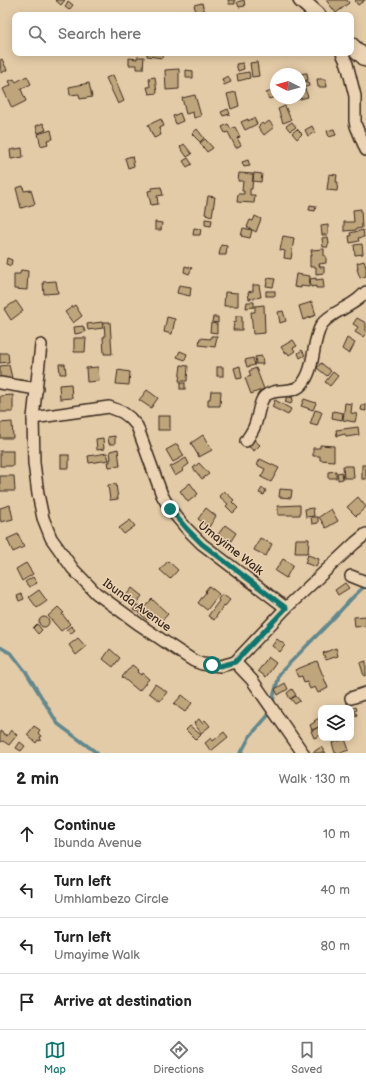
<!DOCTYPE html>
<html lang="en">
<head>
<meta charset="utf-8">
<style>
	:root { --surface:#fff; --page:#f6f6f6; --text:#222; --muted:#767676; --line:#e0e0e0; --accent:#0f766e }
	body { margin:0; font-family:"Balsamiq Sans",sans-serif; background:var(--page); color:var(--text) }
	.controls { position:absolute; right:12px; bottom:12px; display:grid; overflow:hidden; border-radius:8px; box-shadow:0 2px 10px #0003 }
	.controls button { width:36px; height:36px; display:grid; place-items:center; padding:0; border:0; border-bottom:1px solid var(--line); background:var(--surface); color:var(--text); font:20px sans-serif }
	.compass { position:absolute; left:270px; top:68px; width:36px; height:36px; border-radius:50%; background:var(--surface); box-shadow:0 2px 10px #0003; rotate:275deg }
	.stop { position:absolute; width:12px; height:12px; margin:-9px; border:3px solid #0f766e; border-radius:50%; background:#fff }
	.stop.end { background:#0f766e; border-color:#fff; box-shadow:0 1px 4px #0008 }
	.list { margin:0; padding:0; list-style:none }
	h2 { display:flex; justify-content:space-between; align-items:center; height:52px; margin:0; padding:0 16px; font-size:17px }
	h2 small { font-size:13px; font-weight:400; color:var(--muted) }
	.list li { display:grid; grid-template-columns:26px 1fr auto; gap:12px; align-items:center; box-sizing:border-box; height:56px; padding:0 16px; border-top:1px solid var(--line) }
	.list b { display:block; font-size:15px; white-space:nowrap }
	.list p { margin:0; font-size:13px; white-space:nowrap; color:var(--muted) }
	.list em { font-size:13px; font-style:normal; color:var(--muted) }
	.icon { flex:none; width:22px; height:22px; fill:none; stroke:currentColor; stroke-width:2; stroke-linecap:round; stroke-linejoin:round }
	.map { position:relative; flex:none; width:366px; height:753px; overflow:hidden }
	.search { position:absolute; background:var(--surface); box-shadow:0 2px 10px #0003; left:12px; right:12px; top:12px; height:44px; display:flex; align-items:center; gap:10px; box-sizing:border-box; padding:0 14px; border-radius:8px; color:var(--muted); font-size:15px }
	.sheet { height:276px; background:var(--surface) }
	nav { display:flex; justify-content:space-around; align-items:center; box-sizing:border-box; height:56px; border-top:1px solid var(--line); background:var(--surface); font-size:11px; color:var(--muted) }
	nav a { display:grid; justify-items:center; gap:2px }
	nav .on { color:var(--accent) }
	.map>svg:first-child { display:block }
</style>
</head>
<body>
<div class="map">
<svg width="366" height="753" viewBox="0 0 366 753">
	<rect width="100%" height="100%" fill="#e4cba7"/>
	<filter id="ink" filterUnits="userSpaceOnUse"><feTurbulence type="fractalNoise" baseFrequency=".025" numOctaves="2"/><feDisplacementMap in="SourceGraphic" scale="8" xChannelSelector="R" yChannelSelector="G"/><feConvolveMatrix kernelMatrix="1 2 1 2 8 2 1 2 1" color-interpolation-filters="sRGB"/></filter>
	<g filter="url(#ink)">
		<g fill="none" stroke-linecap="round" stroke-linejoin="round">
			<g stroke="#60888e" stroke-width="3.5">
				<polyline points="0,647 12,654 26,672 58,724 97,753"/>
				<polyline points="273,705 274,694 280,673 330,622 354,596 366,585"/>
				<polyline points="240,753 242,751 250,736 272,711"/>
			</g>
		</g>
		<g fill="#bfa57b" stroke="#3b2a1e">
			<polygon points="55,0 65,0 61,5"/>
			<polygon points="228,0 235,0 235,4 229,4"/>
			<polygon points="244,0 245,6 239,7 237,2"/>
			<polygon points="326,0 347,0 349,3 336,13"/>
			<polygon points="356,0 365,0 358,5 355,1"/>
			<polygon points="68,1 73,5 69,10 65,7"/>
			<polygon points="202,3 205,15 197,15 194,5"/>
			<polygon points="147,53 163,53 162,58 147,56"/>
			<polygon points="137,57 144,57 143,69 137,69 137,65 129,65 129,58 137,59"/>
			<polygon points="2,59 7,70 1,73 0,60"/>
			<polygon points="257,62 259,76 252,77 250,63"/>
			<polygon points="243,63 244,69 238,71 236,64"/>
			<polygon points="179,69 179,89 166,90 165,70"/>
			<polygon points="186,70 193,71 193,78 186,78"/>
			<polygon points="249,72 250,78 238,81 237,74"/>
			<polygon points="306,73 307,73 308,80 300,81 300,74"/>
			<polygon points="113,75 124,101 118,104 106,78"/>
			<polygon points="27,76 31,84 21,89 26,101 12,108 3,89 11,85 9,81 14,79 16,82"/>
			<polygon points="228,76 231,82 224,85 222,79"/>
			<polygon points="155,77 157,93 149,94 147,87 150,87 149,78"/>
			<polygon points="317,79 326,79 327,87 318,87"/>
			<polygon points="308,81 309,86 303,88 302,82"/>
			<polygon points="89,83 92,97 80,99 79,94 70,95 69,87"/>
			<polygon points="305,89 308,97 292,101 291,98 300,98 300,90"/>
			<polygon points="272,91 275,97 269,99 266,93"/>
			<polygon points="236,92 239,106 231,109 227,94"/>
			<polygon points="195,95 201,116 194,118 193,112 186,114 182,98"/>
			<polygon points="285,106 291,120 283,123 278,109"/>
			<polygon points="228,109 230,114 223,116 221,112"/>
			<polygon points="180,113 183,121 176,124 173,116"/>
			<polygon points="254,118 257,124 245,130 241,122 248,119 248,121"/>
			<polygon points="161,119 164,126 159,128 161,135 154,138 148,125"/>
			<polygon points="269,121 274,127 264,135 258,127 262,123 264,125"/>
			<polygon points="292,122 296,127 290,131 286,126"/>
			<polygon points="43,123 46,130 38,133 36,126"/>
			<polygon points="228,124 231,129 235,127 240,137 237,138 241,145 236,148 228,132 225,133 222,127"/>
			<polygon points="312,126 315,132 308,136 305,130"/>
			<polygon points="197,129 204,138 200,142 192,134"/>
			<polygon points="297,129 302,134 297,139 292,133"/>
			<polygon points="334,129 336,135 329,137 327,131"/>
			<polygon points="51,130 53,139 47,140 48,144 41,146 38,134"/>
			<polygon points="205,139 213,148 207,152 200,143"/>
			<polygon points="184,144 192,154 187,157 180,147"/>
			<polygon points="22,148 23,157 11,159 10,150"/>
			<polygon points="132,156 134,166 128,168 125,158"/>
			<polygon points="188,158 192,164 187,167 183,161"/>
			<polygon points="248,160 250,166 244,167 242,162"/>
			<polygon points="239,173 253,174 252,189 250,189 250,195 255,195 254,203 237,202 238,194 244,194 244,191 242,191 243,181 238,181"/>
			<polygon points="254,173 262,174 261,182 253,181"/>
			<polygon points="329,174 337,175 336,182 338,182 337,191 327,190"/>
			<polygon points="23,186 24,191 31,190 35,204 21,208 16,188"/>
			<polygon points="161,187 163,195 157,196 158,204 151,205 148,191 152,190 152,188"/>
			<polygon points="208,196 215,197 212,216 205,214"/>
			<polygon points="310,205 316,206 315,211 309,210"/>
			<polygon points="361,209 362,228 356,229 356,230 344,231 344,222 354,222 353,210"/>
			<polygon points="255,216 261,219 256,232 247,227 250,220 253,221"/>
			<polygon points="205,219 212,220 211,226 205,225"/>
			<polygon points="155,222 162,223 161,230 155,230"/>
			<polygon points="328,225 328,235 322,235 321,226"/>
			<polygon points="194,228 201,229 200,235 193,235"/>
			<polygon points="243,228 252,230 250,238 241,236"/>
			<polygon points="363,230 364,237 358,238 359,241 350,243 349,236 351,236 350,233"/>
			<polygon points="283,236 294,238 291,259 284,258 285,251 280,250"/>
			<polygon points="328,237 329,244 328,244 328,247 323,247 322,238"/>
			<polygon points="362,244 363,254 355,255 354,245"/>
			<polygon points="221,245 227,246 226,255 219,255"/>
			<polygon points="324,249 324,256 326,256 326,263 319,264 320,267 324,267 324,273 316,274 316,267 310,267 310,256 312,256 311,250"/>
			<polygon points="7,258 12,260 11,266 6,264"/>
			<polygon points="364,261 366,267 366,276 360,278 357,269 358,268 357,263"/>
			<polygon points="185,266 192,268 189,274 184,272"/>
			<polygon points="21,270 28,271 27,290 14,289 14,274 20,274"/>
			<polygon points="296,274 310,276 309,287 301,286 301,288 294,287"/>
			<polygon points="268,278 275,279 273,287 266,286"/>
			<polygon points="316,278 316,280 323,279 324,288 316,288 316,286 311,287 310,279"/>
			<polygon points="56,281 58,293 44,294 43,282"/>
			<polygon points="179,285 191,287 190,296 177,293"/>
			<polygon points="253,285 259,285 261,297 249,299 248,292 253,291"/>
			<rect x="266" y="291" width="9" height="5"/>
			<polygon points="225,292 238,293 238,306 224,306"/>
			<polygon points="16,301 23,311 11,320 4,309"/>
			<polygon points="247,302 254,302 254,307 246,308"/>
			<polygon points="312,302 316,315 303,320 299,306"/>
			<polygon points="75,305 82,316 73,323 65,312"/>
			<polygon points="264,305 265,333 253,334 251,312 255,312 255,306"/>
			<polygon points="283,311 286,321 280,323 278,312"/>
			<polygon points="236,316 242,316 242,330 233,330 234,322 236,322"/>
			<polygon points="167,317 175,319 172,334 164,332"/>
			<polygon points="213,317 218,317 218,323 212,322"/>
			<polygon points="357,318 366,323 366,333 363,337 355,332 358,327 353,324"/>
			<polygon points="102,322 103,328 88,330 87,324"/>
			<polygon points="104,322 110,322 112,354 104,354 103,337 105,337"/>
			<polygon points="211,323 217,324 217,333 210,332"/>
			<polygon points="83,326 85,332 75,334 74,327"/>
			<polygon points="211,336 217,336 215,347 199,345 200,338 211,339"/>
			<polygon points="74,338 86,338 85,352 74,352"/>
			<polygon points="347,338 355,343 349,354 342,349"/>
			<polygon points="293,340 297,346 293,348 295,351 289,355 287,352 285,353 281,347"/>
			<polygon points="302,350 305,355 300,358 298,353"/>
			<polygon points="180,351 187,354 185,360 177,357"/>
			<polygon points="0,353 8,353 9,362 0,363"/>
			<polygon points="262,356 263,364 256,364 255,357"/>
			<polygon points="253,358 255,365 247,367 245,360"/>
			<polygon points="321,363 331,371 327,376 317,368"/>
			<polygon points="59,364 65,364 66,374 60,374"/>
			<polygon points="9,365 12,378 0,380 0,366"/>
			<polygon points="181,365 188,366 187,381 179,381"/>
			<polygon points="240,366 242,378 237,379 234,368"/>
			<polygon points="98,367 99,381 87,382 86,368"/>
			<rect x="217" y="367" width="6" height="9"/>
			<polygon points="256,368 264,389 251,394 245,378 251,376 249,371"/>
			<polygon points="118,370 130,372 129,385 116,384"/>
			<polygon points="333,372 338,376 330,386 325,382"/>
			<rect x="180" y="383" width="5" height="6"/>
			<polygon points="71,384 72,398 60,399 59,385"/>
			<polygon points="147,390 158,398 151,408 139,400"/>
			<polygon points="211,391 221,391 220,406 208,406 208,399 210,399"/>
			<polygon points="13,395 13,412 0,412 0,396"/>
			<polygon points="287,396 293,398 291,404 285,402"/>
			<polygon points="304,399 316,403 313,410 301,406"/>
			<polygon points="275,400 291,409 288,415 272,407"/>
			<polygon points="345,403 352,404 351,413 357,414 355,422 343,420"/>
			<polygon points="362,405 366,405 366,411 361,410"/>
			<polygon points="315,410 322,412 317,426 310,424"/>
			<polygon points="333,411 343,413 342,420 332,418"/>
			<rect x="158" y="416" width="12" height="14"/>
			<polygon points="12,422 13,438 0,438 0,423"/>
			<polygon points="358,427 359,435 346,437 345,434 337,436 336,430"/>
			<polygon points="203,435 212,450 199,457 191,443"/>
			<polygon points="115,436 115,444 109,444 108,437"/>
			<polygon points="103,438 104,449 97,450 96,439"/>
			<polygon points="254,440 260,445 254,451 247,445 249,442 251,444"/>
			<polygon points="177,444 184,456 173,462 166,450"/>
			<polygon points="320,445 334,446 334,461 320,460 320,456 313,456 313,448 320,448"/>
			<polygon points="118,449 120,466 109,467 108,462 110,462 110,459 111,459 110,451"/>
			<rect x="0" y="451" width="13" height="15"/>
			<polygon points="107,453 109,460 89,463 88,456"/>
			<rect x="61" y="455" width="8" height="13"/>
			<polygon points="186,458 189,464 182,469 183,471 175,476 170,467"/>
			<polygon points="260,459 279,468 271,482 261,477 265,469 257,465"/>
			<polygon points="199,463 209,474 202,479 193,468"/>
			<rect x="362" y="465" width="4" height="14"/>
			<polygon points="343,466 353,466 354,478 344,478"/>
			<polygon points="336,471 336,478 328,478 328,472"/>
			<polygon points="342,472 343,479 338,480 337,473"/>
			<polygon points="0,476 14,476 15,491 0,491"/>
			<polygon points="190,483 198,494 188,502 180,491"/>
			<polygon points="116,484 118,499 110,500 108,485"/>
			<polygon points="262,488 266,490 264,495 259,493"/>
			<polygon points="280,489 292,490 291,498 279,497"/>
			<polygon points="224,491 234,500 232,502 238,508 233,513 226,506 228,504 219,496"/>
			<polygon points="358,497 366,507 356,516 347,507"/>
			<polygon points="10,505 13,519 1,522 0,518 0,508"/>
			<polygon points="300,505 300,515 278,515 278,506"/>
			<polygon points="206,508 216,516 209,527 198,519"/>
			<polygon points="313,508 314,516 306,517 305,509"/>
			<polygon points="331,509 338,521 326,528 319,517"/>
			<polygon points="311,517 318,517 318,523 312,524"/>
			<polygon points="130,520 135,526 124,534 119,528"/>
			<polygon points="225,525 236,533 229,544 217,536"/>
			<polygon points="18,534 24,547 13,552 7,539"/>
			<polygon points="260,538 272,544 266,556 254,550"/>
			<polygon points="296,539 309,539 308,553 295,553"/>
			<polygon points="308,555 319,559 316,567 305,563"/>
			<polygon points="283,559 293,565 286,578 275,571"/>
			<polygon points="168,561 178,570 170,579 160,570"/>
			<polygon points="26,563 33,574 22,581 16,569"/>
			<polygon points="33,577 37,583 29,587 25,582"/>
			<polygon points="345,583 349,588 338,595 335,590"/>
			<polygon points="209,586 219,594 207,610 198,603 206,592 205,591"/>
			<polygon points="132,588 142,596 134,606 124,598"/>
			<polygon points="39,590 47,601 37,608 29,597"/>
			<polygon points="22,594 24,599 19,601 17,596"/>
			<polygon points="222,594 230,600 225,606 224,605 214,620 208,616 219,601 218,599"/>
			<polygon points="152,599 168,614 160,623 151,615 147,620 139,613"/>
			<polygon points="136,605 141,607 138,612 133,610"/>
			<polygon points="58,607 64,613 62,614 70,624 61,631 48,616"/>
			<polygon points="366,616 366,626 355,627 354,617"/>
			<circle cx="44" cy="622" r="5"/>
			<polygon points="37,624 42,630 38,634 33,628"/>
			<polygon points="71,626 75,630 70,634 66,630"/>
			<polygon points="78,638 86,647 76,655 69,645"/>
			<polygon points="277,639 285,645 280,652 272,646"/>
			<polygon points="336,648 338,656 326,660 323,653"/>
			<polygon points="110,649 120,658 113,667 103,659"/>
			<polygon points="268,657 276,663 266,677 258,671"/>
			<polygon points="317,661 328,688 318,693 315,687 310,689 307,682 304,683 302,676 298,677 295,670"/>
			<polygon points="366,661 366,675 364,676 360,663"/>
			<polygon points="132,665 139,670 137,672 141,675 142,673 149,679 139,691 122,677"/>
			<polygon points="285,683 288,689 278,695 275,689"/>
			<polygon points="155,684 167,692 160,701 149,693"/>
			<polygon points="292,689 296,695 290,699 287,693"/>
			<polygon points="182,695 192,703 185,712 174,704"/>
			<polygon points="296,696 300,701 295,704 291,699"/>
			<polygon points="356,707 357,710 355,711 357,715 351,718 351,709"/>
			<polygon points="321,717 321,726 312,730 310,725 315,722 314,721"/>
			<polygon points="199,719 202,723 205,720 210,726 201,733 194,723"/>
			<polygon points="34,726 40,730 38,733 41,736 40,738 41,739 40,741 38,740 36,743 27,735"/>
			<polygon points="190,726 201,735 196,740 186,730"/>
			<polygon points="321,726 321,735 314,738 311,731"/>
			<polygon points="11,730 17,735 9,745 3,741 1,742 0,741 0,731 7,736"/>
			<polygon points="224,732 228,737 211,751 205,743 211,738 213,741"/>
			<polygon points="345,739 349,750 340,753 335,753 332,743"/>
			<polygon points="20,742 25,746 21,751 16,748"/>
			<polygon points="321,747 326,753 312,753"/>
		</g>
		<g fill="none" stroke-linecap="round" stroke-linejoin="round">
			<defs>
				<g id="minor">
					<polyline points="342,53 347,64 355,96 355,121 356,126 366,150"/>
					<polyline points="41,345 33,418 34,463 38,494 43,518 51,538 73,569 96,593 140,625 180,652 194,661 202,664 221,666 235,662"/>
					<polyline points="0,383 37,389"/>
					<polyline points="33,418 109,407 122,412 130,418 137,426 162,495 170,509 187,529 202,544 286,608"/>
					<path d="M 246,441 C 249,436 253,431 255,425 C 258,418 259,401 265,396 C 275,387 293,395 302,384 C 316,368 311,342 322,324 C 329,314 347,308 357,300 C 360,298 363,295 366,292"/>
					<polyline points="351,576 366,582"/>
					<polyline points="235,662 286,608 355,543 366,534"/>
					<polyline points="235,662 252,680 303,753"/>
					<polyline points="351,698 366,693"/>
				</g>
				<g id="secondary">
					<polyline points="301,0 318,15"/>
					<polyline points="351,45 366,59"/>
				</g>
			</defs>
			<use href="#minor" stroke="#3b2a1e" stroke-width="14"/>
			<use href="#secondary" stroke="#3b2a1e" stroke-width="18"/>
			<use href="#minor" stroke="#ebd3b3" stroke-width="11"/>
			<use href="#secondary" stroke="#ebd3b3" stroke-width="15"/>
		</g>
	</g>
	<g fill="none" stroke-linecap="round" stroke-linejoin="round" filter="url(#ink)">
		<polyline stroke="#0f766e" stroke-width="5" points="170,509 187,529 202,544 286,608 235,662 220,666 212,665"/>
	</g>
	<g text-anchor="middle" stroke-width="3" stroke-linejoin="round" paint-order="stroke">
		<g font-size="12" fill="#3b2a1e" stroke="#ebd3b3">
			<text transform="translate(231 548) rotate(38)" y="4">Umayime Walk</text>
			<text transform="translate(137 605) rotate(36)" y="4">Ibunda Avenue</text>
		</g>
	</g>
</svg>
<div class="controls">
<button><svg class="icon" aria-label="layers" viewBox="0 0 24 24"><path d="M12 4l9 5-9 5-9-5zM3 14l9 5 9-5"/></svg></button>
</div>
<svg class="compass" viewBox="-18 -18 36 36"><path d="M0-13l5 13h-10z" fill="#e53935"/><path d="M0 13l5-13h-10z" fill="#767676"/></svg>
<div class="stop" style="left:212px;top:665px"></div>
<div class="stop end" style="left:170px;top:509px"></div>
<div class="search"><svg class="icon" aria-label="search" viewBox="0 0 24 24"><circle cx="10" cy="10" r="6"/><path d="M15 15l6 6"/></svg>Search here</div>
</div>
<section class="sheet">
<h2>2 min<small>Walk · 130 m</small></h2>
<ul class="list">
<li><svg class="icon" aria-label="ahead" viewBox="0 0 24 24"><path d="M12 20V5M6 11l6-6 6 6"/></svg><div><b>Continue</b><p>Ibunda Avenue</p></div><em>10 m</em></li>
<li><svg class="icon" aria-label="left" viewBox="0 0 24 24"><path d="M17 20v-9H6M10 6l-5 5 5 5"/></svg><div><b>Turn left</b><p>Umhlambezo Circle</p></div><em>40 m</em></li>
<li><svg class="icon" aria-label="left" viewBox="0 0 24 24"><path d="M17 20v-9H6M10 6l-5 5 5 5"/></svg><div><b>Turn left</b><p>Umayime Walk</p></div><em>80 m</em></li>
<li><svg class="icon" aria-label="arrive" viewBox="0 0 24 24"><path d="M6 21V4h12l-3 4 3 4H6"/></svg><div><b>Arrive at destination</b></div></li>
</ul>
</section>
<nav>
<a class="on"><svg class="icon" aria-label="map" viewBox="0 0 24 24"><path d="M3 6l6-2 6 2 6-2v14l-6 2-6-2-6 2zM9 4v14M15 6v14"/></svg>Map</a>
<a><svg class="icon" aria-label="directions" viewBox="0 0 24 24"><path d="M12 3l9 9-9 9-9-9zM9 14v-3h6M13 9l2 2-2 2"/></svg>Directions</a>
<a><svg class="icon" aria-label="saved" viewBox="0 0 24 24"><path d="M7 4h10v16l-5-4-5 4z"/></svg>Saved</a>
</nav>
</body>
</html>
